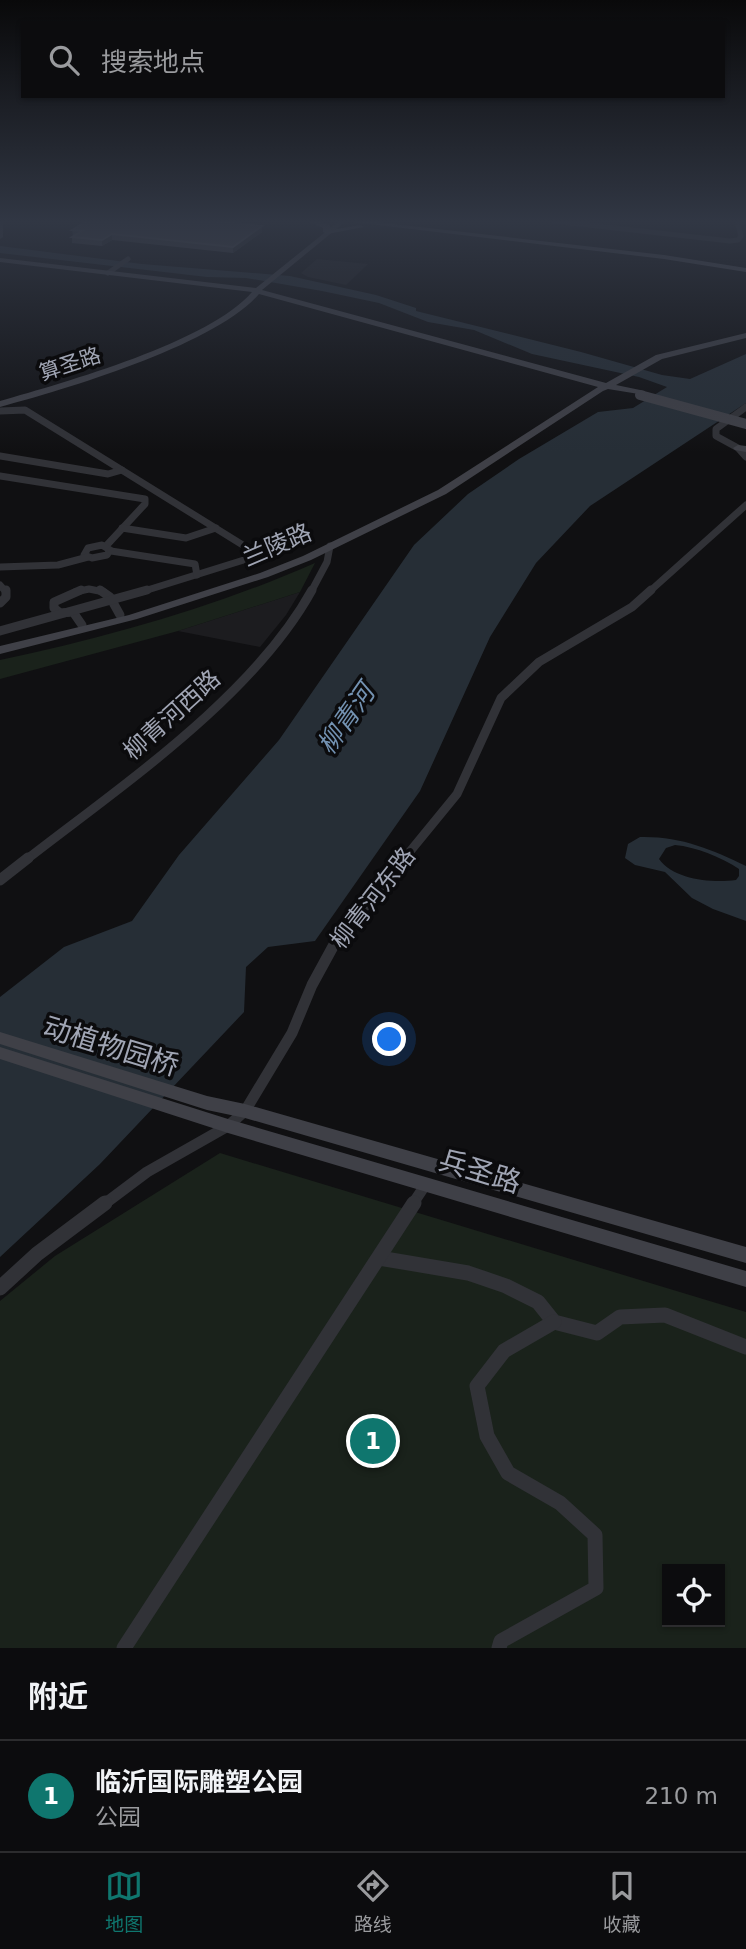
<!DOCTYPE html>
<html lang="zh">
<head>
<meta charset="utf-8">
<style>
	:root { --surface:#0c0c0e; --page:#151517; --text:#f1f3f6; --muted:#9a9b9e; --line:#2c2c2e; --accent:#0f766e }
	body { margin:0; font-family:"DejaVu Sans","Noto Sans SC",sans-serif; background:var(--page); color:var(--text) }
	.controls { position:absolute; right:21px; bottom:21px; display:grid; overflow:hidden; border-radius:0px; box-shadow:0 2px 5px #0004 }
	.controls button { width:63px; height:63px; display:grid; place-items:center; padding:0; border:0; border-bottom:2px solid var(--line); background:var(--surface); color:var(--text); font:35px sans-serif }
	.you { position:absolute; left:390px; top:1040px; width:24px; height:24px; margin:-18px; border:5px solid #fff; border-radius:50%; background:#1a73e8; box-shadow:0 0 0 10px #1a73e833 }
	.badge { display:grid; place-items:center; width:46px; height:46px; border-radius:50%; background:var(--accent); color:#fff; font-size:23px; font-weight:700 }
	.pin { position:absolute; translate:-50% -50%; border:4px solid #fff; box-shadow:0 2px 7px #0006 }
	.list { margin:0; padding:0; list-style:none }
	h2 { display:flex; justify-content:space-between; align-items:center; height:91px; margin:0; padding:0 28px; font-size:30px }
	h2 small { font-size:23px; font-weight:400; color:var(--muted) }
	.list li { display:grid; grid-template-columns:46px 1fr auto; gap:21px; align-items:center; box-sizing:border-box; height:112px; padding:0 28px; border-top:2px solid var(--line) }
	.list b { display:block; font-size:26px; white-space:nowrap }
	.list p { margin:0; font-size:23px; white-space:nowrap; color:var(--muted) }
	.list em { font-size:23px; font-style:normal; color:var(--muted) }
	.icon { flex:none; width:38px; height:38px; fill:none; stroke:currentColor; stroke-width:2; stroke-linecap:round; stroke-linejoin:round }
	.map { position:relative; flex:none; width:746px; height:1648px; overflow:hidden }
	.search { position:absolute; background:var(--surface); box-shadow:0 2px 5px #0004; left:21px; right:21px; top:21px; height:77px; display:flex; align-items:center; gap:18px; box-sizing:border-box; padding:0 24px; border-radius:0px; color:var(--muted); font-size:26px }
	.sheet { height:203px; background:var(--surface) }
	nav { display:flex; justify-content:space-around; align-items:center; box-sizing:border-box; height:98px; border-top:2px solid var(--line); background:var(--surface); font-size:19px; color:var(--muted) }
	nav a { display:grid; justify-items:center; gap:4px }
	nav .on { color:var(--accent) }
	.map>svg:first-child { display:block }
</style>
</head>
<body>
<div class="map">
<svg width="746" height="1648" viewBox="0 0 746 1648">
	<rect width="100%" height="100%" fill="#101012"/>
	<g fill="#1c1c1f">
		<polygon points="317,259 368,264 346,285 308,277 301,273"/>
		<polygon points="300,592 286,615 260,647 178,631"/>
	</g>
	<g fill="#1a221b" fill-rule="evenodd">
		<path d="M 315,563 L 300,592 L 178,631 L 0,679 L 0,660 C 106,638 215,607 315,563 Z"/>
		<path d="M 220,1153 L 746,1312 L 746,1648 L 0,1648 L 0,1301 L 55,1256 ZM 667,1569 L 720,1569 L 720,1622 L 667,1622 Z"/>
	</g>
	<g fill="#262e36" fill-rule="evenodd">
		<polygon points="0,246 142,264 290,276 376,295 416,308 416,311 581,352 662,375 690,379 746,354 746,403 590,506 536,563 490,637 420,791 315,941 268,947 246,967 244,1012 100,1164 0,1257 0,997 64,947 132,921 179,855 279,740 414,545 468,494 519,459 598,412 633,408 667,387 639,377 532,354 474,330 428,322 379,303 322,291 246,278 207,277 0,253"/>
		<path d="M 640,837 C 680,836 711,849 746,866 L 746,921 L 713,909 L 692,898 L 665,872 L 635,865 L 625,858 L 628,844 ZM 675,845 C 696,847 721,857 739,869 L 739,876 L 736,880 C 712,883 674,880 659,859 L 666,848 Z"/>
	</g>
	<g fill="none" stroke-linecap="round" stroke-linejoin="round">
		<g stroke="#313237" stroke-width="5">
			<polyline points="553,221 730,241 738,240 741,236 737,221"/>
			<polyline points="108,273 128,259"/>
		</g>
		<g stroke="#313237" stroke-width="7">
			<polyline points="746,407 716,429 716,436 738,448 746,457"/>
			<polyline points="0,411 25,410 254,552 247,559 141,592"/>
			<polyline points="0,456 108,474 122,470"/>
			<polyline points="0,476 145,499 145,504 106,546"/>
			<polyline points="122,528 186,538 216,528"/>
			<polygon points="102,545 110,550 107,555 92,558 84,555 88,548"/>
			<polyline points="111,551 195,564 197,575"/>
			<polyline points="0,567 58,565 88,557"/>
			<polyline points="0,585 6,592"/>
			<polyline points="75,592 89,589 104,592"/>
			<polyline points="311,592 327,562 330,546"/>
			<polyline points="649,592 746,505"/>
		</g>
		<g stroke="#313237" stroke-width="9">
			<polyline points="81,590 54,602 54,608 60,613 73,612 82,625"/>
			<polyline points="100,590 110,597 120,615"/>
			<polyline points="0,603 6,597 6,590"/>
			<polyline points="0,631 147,590"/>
			<path d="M 26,860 C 121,786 253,697 312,590"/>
			<polyline points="403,860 457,794 501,698 539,662 632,607 651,590"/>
		</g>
		<g stroke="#313237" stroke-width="11">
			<polyline points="0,880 28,858"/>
			<polyline points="103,1205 147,1172 228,1126 245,1111 292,1033 312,985 336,941 404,858"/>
			<polyline points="412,1205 426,1184"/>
		</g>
		<g stroke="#313237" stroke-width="15">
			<polyline points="379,1258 468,1273 506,1286 538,1302 554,1322 597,1333 620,1317 665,1315 746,1347"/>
			<polyline points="0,1288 37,1254 105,1203"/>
			<polyline points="124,1648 414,1203"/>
			<polyline points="499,1648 501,1641 596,1588 595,1535 560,1503 508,1473 487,1436 477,1386 504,1351 554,1322"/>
		</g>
		<g fill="#3f4047" fill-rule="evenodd">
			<polygon points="0,221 3,222 3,237 0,239"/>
			<path d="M 339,221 L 346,221 L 262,290 L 606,383 L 656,355 L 746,333 L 746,338 L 662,359 L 616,385 L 645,391 L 645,395 L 608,389 L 603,391 L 446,494 L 311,560 L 268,577 L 137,619 L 0,654 L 0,646 L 129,615 L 260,573 L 303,556 L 438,490 L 598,387 L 259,294 C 215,345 67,389 0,407 L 0,401 C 66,382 209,342 252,292 L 0,262 L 0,258 L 256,288 Z"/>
			<polygon points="738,445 746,446 746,452 735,450 733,448"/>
			<polygon points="0,1032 207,1096 245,1104 746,1247 746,1263 245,1118 207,1110 0,1044"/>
			<polygon points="0,1047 228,1119 746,1271 746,1287 228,1133 0,1059"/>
		</g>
		<g fill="#4d4e56" fill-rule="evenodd">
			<polygon points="307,221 318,221 330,225 331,230 360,225 364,227 327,234 323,232 323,228"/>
			<polygon points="344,221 367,221 664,255 746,268 746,272 664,259"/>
		</g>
		<polyline stroke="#3f4047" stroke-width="10" points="640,395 746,424"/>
	</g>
	<polygon fill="#414148" points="262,226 262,232 233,253 112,240 102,246 72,243 72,237 73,236 72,230"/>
	<g fill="#29292e">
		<polygon points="262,226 262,232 233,253 233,247"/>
		<polygon points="112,234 112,240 102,246 102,240"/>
	</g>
	<polygon fill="#4b4c54" stroke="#595a63" stroke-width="2" points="87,221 214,221 262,226 233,247 112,234 102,240 72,237 82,231 72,230"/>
	<linearGradient id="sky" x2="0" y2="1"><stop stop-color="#09090a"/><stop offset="0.49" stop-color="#313744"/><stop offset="1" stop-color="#313744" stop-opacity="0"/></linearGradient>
	<rect width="746" height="452" fill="url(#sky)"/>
	<g text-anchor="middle" stroke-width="7" stroke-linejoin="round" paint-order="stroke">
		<g font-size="21" fill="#a0a5b4" stroke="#0b0b0d">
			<text transform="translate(70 364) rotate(-18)" y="7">算圣路</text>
		</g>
		<g font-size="24" fill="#a0a5b4" stroke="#0b0b0d">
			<text transform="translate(277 545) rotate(-23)" y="8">兰陵路</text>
			<text transform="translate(172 715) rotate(-42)" y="8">柳青河西路</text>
			<text transform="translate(373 898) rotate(-52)" y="8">柳青河东路</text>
		</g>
		<g font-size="26" font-style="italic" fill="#7392b2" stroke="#0b0b0d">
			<text transform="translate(346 719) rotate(-55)" y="9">柳青河</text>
		</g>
		<g font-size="28" fill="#a0a5b4" stroke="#0b0b0d">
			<text transform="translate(111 1046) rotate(17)" y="10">动植物园桥</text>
			<text transform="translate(480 1171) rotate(17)" y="10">兵圣路</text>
		</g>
	</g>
</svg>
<div class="controls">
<button><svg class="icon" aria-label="locate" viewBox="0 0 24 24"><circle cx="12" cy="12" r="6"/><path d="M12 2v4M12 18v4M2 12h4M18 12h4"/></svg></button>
</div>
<div class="you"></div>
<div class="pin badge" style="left:373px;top:1441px">1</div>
<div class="search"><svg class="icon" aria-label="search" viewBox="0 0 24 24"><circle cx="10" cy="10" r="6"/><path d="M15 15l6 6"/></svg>搜索地点</div>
</div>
<section class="sheet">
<h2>附近<small></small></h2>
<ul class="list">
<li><span class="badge">1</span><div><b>临沂国际雕塑公园</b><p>公园</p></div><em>210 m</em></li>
</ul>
</section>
<nav>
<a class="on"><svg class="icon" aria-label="map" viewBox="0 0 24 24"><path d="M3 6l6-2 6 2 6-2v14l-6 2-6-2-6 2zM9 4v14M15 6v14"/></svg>地图</a>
<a><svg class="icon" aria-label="directions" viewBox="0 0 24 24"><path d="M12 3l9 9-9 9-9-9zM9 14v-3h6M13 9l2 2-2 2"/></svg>路线</a>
<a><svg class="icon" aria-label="saved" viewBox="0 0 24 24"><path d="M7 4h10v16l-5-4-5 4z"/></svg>收藏</a>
</nav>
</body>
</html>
